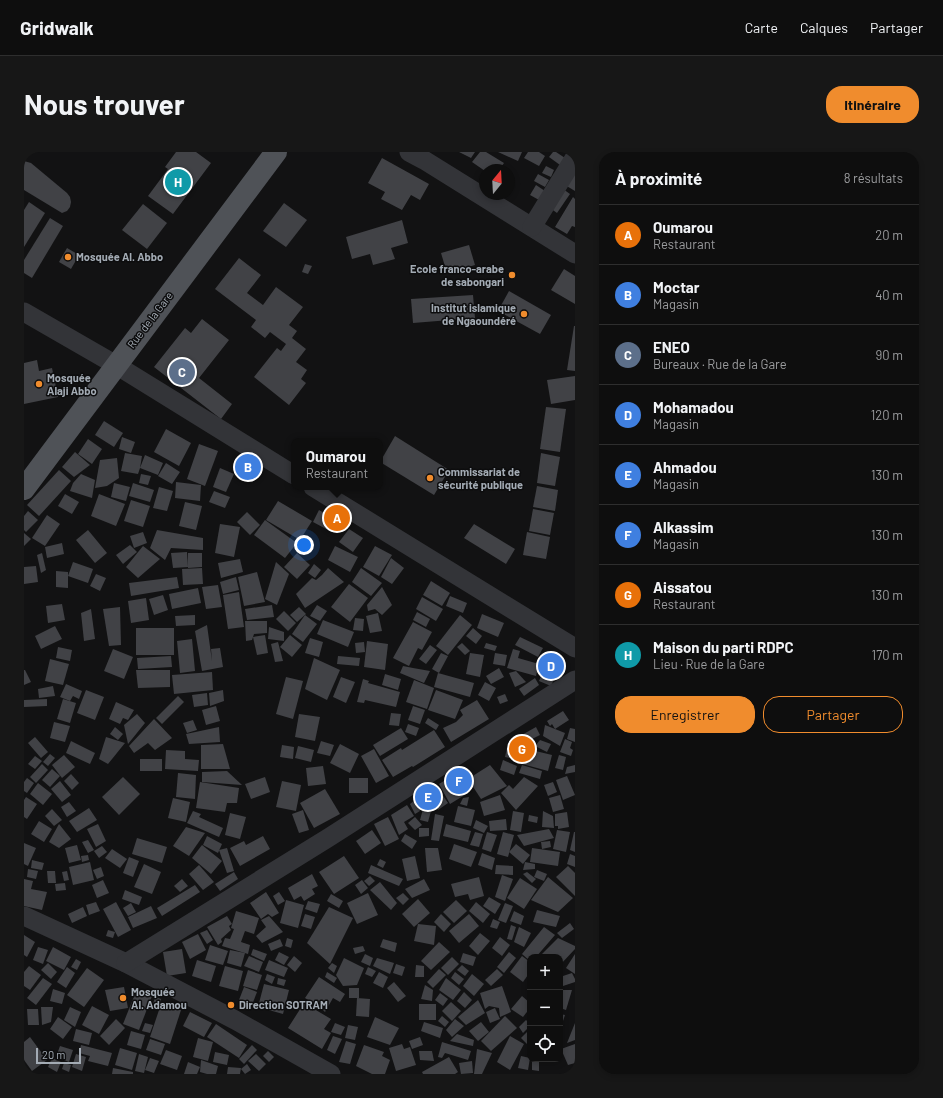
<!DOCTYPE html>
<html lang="fr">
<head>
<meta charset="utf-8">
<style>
	:root { --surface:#0e0e0e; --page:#171717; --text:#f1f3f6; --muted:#9b9c9e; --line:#2e2e2e; --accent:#f08c2d }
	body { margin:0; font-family:Barlow,sans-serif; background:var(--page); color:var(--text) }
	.controls { position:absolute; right:12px; bottom:12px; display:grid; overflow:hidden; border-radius:8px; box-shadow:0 2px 6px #0003 }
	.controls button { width:36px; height:36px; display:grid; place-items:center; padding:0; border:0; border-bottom:1px solid var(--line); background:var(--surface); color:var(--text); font:20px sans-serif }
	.compass { position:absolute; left:455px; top:12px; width:36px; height:36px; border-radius:50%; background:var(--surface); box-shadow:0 2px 6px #0003; rotate:18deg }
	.scale { position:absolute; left:12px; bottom:10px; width:45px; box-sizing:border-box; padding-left:4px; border:2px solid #a3abb4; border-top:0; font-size:11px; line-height:14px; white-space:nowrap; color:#a3abb4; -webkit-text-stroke:3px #0d0d0e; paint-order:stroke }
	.you { position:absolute; left:280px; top:393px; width:14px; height:14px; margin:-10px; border:3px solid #fff; border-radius:50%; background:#1a73e8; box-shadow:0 0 0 6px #1a73e833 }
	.badge { display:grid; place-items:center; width:26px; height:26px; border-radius:50%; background:var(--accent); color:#fff; font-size:13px; font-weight:700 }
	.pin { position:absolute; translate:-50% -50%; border:2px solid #fff; box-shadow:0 1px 4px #0006 }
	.popup { position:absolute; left:267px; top:286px; width:92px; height:52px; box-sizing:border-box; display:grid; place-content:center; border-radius:8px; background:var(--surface); filter:drop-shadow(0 1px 3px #0005); font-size:13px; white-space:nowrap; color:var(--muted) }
	.popup b { font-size:15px; color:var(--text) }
	.popup::after { content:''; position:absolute; left:50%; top:100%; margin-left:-8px; border:8px solid transparent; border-top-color:var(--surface) }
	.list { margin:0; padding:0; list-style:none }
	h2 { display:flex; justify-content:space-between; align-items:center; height:52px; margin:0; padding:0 16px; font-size:17px }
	h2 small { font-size:13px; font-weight:400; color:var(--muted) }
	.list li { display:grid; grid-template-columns:26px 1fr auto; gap:12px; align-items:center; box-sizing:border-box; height:60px; padding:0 16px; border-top:1px solid var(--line) }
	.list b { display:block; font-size:15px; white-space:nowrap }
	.list p { margin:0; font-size:13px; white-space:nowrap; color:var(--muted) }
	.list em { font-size:13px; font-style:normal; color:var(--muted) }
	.actions { display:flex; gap:8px; padding:12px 16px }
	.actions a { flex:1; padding:9px 0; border:1px solid var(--accent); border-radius:16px; text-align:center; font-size:14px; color:var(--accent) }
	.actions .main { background:var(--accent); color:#111 }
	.icon { flex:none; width:22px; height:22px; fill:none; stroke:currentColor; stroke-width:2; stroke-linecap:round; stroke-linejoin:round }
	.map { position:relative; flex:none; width:551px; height:922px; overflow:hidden; border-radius:16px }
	header { display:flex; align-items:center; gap:24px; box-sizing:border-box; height:56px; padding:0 20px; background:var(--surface); border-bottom:1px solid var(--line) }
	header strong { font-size:19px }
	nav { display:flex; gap:22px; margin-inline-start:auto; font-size:14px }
	.intro { display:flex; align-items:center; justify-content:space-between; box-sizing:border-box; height:96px; padding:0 24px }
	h1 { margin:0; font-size:28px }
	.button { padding:10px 18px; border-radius:16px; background:var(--accent); color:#111; font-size:14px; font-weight:700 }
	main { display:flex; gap:24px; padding:0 24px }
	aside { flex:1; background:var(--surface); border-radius:16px; box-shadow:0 2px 6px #0003 }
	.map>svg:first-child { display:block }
</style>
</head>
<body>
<header>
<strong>Gridwalk</strong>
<nav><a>Carte</a><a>Calques</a><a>Partager</a></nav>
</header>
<div class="intro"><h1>Nous trouver</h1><a class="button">Itinéraire</a></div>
<main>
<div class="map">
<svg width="551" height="922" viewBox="0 0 551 922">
	<rect width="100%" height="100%" fill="#121213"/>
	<g fill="#414246">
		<polygon points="152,0 172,0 187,11 149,62 124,44 144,17 141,15"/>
		<polygon points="435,0 451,0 447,6"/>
		<polygon points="456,0 462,0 480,11 475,18 461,18 461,19 448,10"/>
		<polygon points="474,0 498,0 494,9"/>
		<polygon points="504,0 515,0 521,4 515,14 500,6"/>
		<polygon points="529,0 532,0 541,6 536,13 525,5"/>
		<polygon points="358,6 405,32 396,48 387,43 378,58 357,47 361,40 344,31"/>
		<polygon points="0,9 7,11 43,41 46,45 47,50 46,55 43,59 38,61 0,38"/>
		<polygon points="522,14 530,18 527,25 518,21"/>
		<polygon points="551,17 551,39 541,33"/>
		<polygon points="514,22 525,28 521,35 510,29"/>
		<polygon points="512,33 521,39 515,48 506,43"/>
		<polygon points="539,37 546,42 533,61 526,56"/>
		<polygon points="549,45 551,47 551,75 548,74 543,82 531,75"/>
		<polygon points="5,50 21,61 0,95 0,58"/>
		<polygon points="260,51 283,68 262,95 239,79"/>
		<polygon points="119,52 143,71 123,97 98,78"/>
		<polygon points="26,66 39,74 8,126 0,121 0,108"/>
		<polygon points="378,68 384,91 367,96 371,107 349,113 346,102 328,107 322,85"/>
		<polygon points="445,93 451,113 423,121 417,101"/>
		<polygon points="43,96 55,103 47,117 35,110"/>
		<polygon points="215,106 237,123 223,141 239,153 252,135 279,155 265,173 273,179 268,186 282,197 272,210 283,218 277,227 282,231 265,253 230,225 253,196 257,199 262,192 246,180 241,186 227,175 232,168 191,137"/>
		<polygon points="281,112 288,114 284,122 278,120"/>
		<polygon points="540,117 551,124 551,152 527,138"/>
		<polygon points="485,139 527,163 516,182 474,159"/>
		<polygon points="449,143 451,166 389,171 387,147"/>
		<polygon points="178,167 205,188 175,226 208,252 197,267 130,215 161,176 167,181"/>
		<polygon points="550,174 551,174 551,219 543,218"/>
		<polygon points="13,208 15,219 28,216 34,245 0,252 0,211"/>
		<polygon points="551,224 551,248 527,252 523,228"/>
		<polygon points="522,255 542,257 536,300 516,297"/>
		<polygon points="80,269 99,281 90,295 71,283"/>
		<polygon points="142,277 167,291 155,314 130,300"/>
		<polygon points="371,284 425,318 410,343 356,310"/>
		<polygon points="98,285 111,290 107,301 95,297"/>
		<polygon points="64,287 78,297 68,312 54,302"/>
		<polygon points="175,292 194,299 181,334 163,327"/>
		<polygon points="51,300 66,313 50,325 38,315"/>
		<polygon points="101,301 118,304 116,316 121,303 139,311 134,323 116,316 114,322 97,319"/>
		<polygon points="517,301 536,305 531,334 513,331"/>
		<polygon points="93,306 95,326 83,334 71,336 76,308"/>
		<polygon points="142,311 156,320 148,332 134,324"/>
		<polygon points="196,316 210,322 202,340 189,335"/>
		<polygon points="35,318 47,329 15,364 3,353"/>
		<polygon points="57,322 71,328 68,346 46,339 49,331"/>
		<polygon points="117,322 127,324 124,333 115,331"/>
		<polygon points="152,330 177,333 176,349 151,346"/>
		<polygon points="90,331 106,335 102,349 87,345"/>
		<polygon points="109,331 130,338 126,350 105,344"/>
		<polygon points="513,334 534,338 531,359 509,355"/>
		<polygon points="135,335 149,339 143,359 129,356"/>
		<polygon points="190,339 206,345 201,356 185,350"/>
		<polygon points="41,342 55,350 48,362 34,354"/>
		<polygon points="75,342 101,352 92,374 67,364"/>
		<polygon points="107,348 126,354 119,375 100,369"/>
		<polygon points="254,349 288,369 276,388 242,368"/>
		<polygon points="161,350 178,354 172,378 155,374"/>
		<polygon points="509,357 530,361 526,383 505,379"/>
		<polygon points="295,358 310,367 304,378 289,370"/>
		<polygon points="4,359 14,368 2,380 0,378 0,364"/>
		<polygon points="223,360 236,373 226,383 213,370"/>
		<polygon points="23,363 36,372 21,394 8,386"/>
		<polygon points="241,368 273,391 261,406 230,383"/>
		<polygon points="196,372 216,375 210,405 191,401"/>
		<polygon points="450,372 491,397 482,412 440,386"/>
		<polygon points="325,377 339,386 329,400 315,390"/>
		<polygon points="64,378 83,401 71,411 52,388"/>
		<polygon points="133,378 179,386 179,398 147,396 141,408 126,396"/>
		<polygon points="119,380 123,391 110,396 106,384"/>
		<polygon points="503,380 526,385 522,407 499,403"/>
		<polygon points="0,381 7,387 0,394"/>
		<polygon points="38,391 40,402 23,406 21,395"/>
		<polygon points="106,393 113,400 99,412 92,403"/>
		<polygon points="119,394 136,407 114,426 102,415"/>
		<polygon points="311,394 334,405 326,420 304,408"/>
		<polygon points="351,394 368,403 355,424 339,415"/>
		<polygon points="163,400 164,415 149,416 147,401"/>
		<polygon points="18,401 22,418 17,421 13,403"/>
		<polygon points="164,401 178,401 178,415 164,416"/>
		<polygon points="273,401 286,413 273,427 260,415"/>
		<polygon points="367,406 380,416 368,432 357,425"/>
		<polygon points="216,407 219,420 197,426 194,411"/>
		<polygon points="49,410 69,417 64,431 44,424"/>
		<polygon points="252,410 265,422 253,453 241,447"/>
		<polygon points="290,412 297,418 291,426 284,421"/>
		<polygon points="12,414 14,430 0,432 0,415"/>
		<polygon points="178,416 179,432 159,433 158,417"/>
		<polygon points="304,416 320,430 281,456 272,442 288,426 292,428 298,423"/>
		<polygon points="337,416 358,431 347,444 328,430"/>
		<polygon points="32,419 44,420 44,436 32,435"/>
		<polygon points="233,420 241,450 220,454 214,425"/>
		<polygon points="72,422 82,426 76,439 66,434"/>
		<polygon points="153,425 155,436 107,444 105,431"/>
		<polygon points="212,425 215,438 199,442 196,430"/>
		<polygon points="407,429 426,441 418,454 399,443"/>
		<polygon points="325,432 344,446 326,470 307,455"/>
		<polygon points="194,433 198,455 182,457 178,435"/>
		<polygon points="358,435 368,453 358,463 351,457 344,459 343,453"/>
		<polygon points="174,436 177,451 148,457 145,442"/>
		<polygon points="215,440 220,475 204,477 199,443"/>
		<polygon points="139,443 144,458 130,463 125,447"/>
		<polygon points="426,444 443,451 439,461 422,454"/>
		<polygon points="398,445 419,457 412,469 392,457"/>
		<polygon points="122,446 125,468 107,471 104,449"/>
		<polygon points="38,452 41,468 24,471 22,454"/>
		<polygon points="248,453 250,465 223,468 221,457"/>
		<polygon points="293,453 303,459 296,469 286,464"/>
		<polygon points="96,455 97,493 85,494 79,457"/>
		<polygon points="275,455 282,462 273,470 266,463"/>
		<polygon points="67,457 71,487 60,489 57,461"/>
		<polygon points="260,459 272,471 264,479 252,467"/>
		<polygon points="393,460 406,467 402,475 389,468"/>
		<polygon points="354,461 358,479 346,481 342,464"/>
		<polygon points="458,462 480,471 474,485 453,476"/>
		<polygon points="171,463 171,473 152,474 151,464"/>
		<polygon points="281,463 293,472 279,490 268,482"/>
		<polygon points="436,463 448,473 424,503 412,494"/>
		<polygon points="331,466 340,467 339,479 329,478"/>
		<polygon points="299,468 330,480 324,495 293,482"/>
		<polygon points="221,469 243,469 243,481 230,482 228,488 222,489"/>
		<polygon points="389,470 408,480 398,498 394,496 385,514 369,506"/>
		<polygon points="183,473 188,509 187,497 196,496 199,515 178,519 171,479"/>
		<polygon points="31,474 38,487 17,497 11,484"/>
		<polygon points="245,475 260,480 260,489 244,487"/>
		<rect x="112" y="476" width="38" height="27"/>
		<polygon points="449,476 458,484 452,492 442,484"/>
		<polygon points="241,483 244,501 233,503 229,485"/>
		<polygon points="266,483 278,493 268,505 256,495"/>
		<polygon points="496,485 519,496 514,505 491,493"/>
		<polygon points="286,486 299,490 295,505 281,501"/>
		<polygon points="168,487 171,519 156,521 153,489"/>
		<polygon points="343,489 364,492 361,518 340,515"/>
		<polygon points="254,490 259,509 251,510 247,492"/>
		<polygon points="340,490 341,500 332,501 331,491"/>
		<polygon points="438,491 446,499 441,503 433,495"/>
		<polygon points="462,491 473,494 471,499 460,496"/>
		<polygon points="406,493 413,498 402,512 395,507"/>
		<polygon points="34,495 48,498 46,509 32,506"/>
		<polygon points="89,497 109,505 100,527 80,519"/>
		<polygon points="489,497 496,499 494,506 515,512 512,524 483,516"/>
		<polygon points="417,501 424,504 415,521 408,517"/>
		<polygon points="446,501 460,503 456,525 442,522"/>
		<polygon points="471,501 483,503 481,514 469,512"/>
		<polygon points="147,504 148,515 114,517 113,506"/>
		<polygon points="314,504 336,506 335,514 313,512"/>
		<polygon points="526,504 538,509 527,534 515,529"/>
		<polygon points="290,506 316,518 303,548 281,537"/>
		<polygon points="26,507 45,512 39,533 21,529"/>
		<polygon points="379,514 389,516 406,519 400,531 376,521"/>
		<polygon points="475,516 480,525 467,532 462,524"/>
		<polygon points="0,518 1,518 7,530 0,533"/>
		<polygon points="112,518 146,518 146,535 114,536"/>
		<polygon points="492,519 502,530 491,535 485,521"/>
		<polygon points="188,520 189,538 150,542 148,523"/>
		<polygon points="414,521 450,531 446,545 410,535"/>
		<polygon points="361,522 377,527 374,538 358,533"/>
		<polygon points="262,525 279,529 269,567 252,562"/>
		<polygon points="317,525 331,530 322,551 309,545"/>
		<polygon points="511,526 515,533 500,544 495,537"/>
		<polygon points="339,527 345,529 344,531 376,540 372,555 341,548 340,551 333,550"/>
		<polygon points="390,528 410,536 403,557 382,550"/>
		<polygon points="461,530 472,536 465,549 454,543"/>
		<polygon points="42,532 58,539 55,547 49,544 46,549 36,545"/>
		<polygon points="29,534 31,544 15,546 14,537"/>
		<polygon points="62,538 80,545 71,568 53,561"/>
		<polygon points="199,538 200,549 186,554 185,541"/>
		<polygon points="412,538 439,548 431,567 404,558"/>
		<polygon points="183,541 184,553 170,555 168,543"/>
		<polygon points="481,542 484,549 476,552 473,545"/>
		<polygon points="154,544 160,550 138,572 132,566"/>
		<polygon points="23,547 23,554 0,555 0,548"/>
		<polygon points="39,547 52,551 46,571 33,567"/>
		<polygon points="453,548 465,567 427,590 419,576 432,570 439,563 436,558"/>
		<polygon points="92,550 110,558 104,568 99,566 96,572 85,567"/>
		<polygon points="192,554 196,569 182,573 178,558"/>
		<polygon points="389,554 401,558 396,572 384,568"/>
		<polygon points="539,559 545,568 531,577 528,572 526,574 523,569"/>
		<polygon points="367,561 377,562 375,574 365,573"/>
		<polygon points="113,562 121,571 104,592 100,573"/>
		<polygon points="275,562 296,565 291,589 271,585"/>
		<polygon points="404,566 415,573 412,578 401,571"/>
		<polygon points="130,567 148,586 131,598 124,591 110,601 105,594"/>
		<polygon points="169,568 173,578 163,581 159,571"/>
		<polygon points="30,570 46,574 41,590 26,586"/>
		<polygon points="384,572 395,576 392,584 381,580"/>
		<polygon points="521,573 541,581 536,594 519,584"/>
		<polygon points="91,575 99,582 94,588 86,582"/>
		<polygon points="195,575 196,590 165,592 162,582"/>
		<polygon points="512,575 516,583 492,595 487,589"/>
		<polygon points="377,576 384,587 356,604 349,593"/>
		<polygon points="546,576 551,577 551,590 543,587"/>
		<polygon points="410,578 421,595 389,615 388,614 369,625 358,608 377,596 378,598"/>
		<polygon points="11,585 24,600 17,606 4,591"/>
		<polygon points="82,585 101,591 84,612 75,607"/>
		<polygon points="541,587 548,590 546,596 549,598 547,604 536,600"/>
		<polygon points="516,588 527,592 523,600 511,594"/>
		<polygon points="47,589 71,601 66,612 42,601"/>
		<polygon points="297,589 310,593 306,604 293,601"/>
		<polygon points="199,592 206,617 177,617 177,593"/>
		<polygon points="316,592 335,602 326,621 306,611"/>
		<polygon points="258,593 270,595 269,607 256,605"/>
		<polygon points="274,594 290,598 287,610 271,606"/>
		<polygon points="495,595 528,603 524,619 491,610"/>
		<polygon points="483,596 492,598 490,607 481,605"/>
		<polygon points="350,597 365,624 352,631 337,604"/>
		<polygon points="142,598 161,599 161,607 175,608 174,619 141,617"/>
		<polygon points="26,602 31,606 24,614 19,610"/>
		<polygon points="40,603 51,615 38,626 28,613"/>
		<polygon points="535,603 542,605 539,618 531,616"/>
		<polygon points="11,604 18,609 11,617 4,612"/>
		<rect x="116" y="607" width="22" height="12"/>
		<polygon points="479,608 493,614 490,623 476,618"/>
		<polygon points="18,612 24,618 12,631 6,625"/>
		<polygon points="466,613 483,634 457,647 444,627"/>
		<polygon points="498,613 518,619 516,627 495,621"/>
		<polygon points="551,613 551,620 541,622 543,615"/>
		<polygon points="299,614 302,632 284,634 282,616"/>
		<polygon points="28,617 36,624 26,635 18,628"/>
		<polygon points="203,619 218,633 178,630 178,620"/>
		<polygon points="154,621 172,623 171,647 152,645"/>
		<polygon points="47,622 55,631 48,638 40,629"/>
		<polygon points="428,624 434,634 438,631 444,641 426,652 415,632"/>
		<polygon points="543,624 551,643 539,648 532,628"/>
		<polygon points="99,625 116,642 95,663 78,645"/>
		<polygon points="241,625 246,640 227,647 221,632"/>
		<polygon points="500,625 514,634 492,658 477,641 485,633 489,637"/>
		<polygon points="3,626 10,631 3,641 0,639 0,630"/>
		<rect x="325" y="626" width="19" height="15"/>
		<polygon points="36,629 47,643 38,650 27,637"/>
		<polygon points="258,629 277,633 272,659 252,655"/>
		<polygon points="176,630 215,636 213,651 203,651 201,660 172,656"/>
		<polygon points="529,630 533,640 524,644 520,633"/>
		<polygon points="14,631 28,642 19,653 6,642"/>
		<polygon points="413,635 424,651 414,658 403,642"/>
		<polygon points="301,637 316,662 290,676 276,651"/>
		<polygon points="400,643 405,652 397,657 393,646"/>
		<polygon points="476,643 481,658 460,664 456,650"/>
		<polygon points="536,643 540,657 529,660 525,646"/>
		<polygon points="2,645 13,652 3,667 0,665 0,648"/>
		<polygon points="445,645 443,654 436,652 439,646"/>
		<polygon points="149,646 166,650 162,670 144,666"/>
		<polygon points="391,648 396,659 391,662 386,652"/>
		<polygon points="45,650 52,659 43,665 37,655"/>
		<polygon points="383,653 390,664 380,670 384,677 375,683 367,663"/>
		<polygon points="434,654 451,658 447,674 430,670"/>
		<polygon points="65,656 73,668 53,680 45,669"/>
		<polygon points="28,657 38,668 30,674 21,664"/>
		<polygon points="399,657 407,659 404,670 396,668"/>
		<polygon points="279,658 285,678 275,681 268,662"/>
		<polygon points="169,659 177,662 175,665 199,676 195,685 163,671"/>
		<polygon points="489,659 500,661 497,680 486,678"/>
		<polygon points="519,659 529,664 530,676 518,675"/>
		<polygon points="543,660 545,675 534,677 534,674 531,674 531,662"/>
		<polygon points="206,661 222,665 216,687 201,683"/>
		<polygon points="411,662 420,664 415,689 407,688"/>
		<polygon points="505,663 514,665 513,671 504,669"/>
		<polygon points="364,665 375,687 361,694 350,672"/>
		<polygon points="391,665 398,673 391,678 384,671"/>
		<polygon points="482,667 483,678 466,679 465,669"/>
		<polygon points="452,668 464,674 460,681 449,676"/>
		<polygon points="15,669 28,677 20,690 7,682"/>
		<polygon points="35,672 47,687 35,696 25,690"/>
		<polygon points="74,672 82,689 72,695 63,677"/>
		<polygon points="422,672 447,679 444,690 419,684"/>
		<polygon points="162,675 181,681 165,704 149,694"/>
		<polygon points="395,676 405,676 405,684 395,685"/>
		<polygon points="525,677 530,686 500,694 493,683"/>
		<polygon points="348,678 357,691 341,702 332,689"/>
		<polygon points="533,678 546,680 542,700 529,697"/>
		<polygon points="451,680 459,682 455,695 446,693"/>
		<polygon points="463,680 473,683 467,700 458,697"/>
		<polygon points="479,680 490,683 484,705 473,702"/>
		<polygon points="550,680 551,680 551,700 546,698"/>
		<polygon points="381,682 393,689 388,697 377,689"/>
		<polygon points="183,684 198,692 194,701 179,693"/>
		<polygon points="239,684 246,697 216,714 206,696 220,689 222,693"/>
		<polygon points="113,686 143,695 138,711 108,702"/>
		<polygon points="64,688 70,698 64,701 58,690"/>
		<polygon points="526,689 527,695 518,697 517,690"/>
		<polygon points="0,691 12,696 4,714 0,712"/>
		<polygon points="430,692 453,700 447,715 425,707"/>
		<polygon points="492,692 506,703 499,712 485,700"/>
		<polygon points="53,693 57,708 45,711 41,696"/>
		<polygon points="178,693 198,709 187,722 168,706"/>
		<polygon points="78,694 83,700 75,706 70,699"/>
		<polygon points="203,696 210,719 203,721 195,698"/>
		<polygon points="401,696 414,696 418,718 403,720"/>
		<polygon points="508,696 536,700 534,714 506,710"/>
		<polygon points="88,697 103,707 96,716 81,706"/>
		<polygon points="458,701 471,706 468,718 454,713"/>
		<polygon points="546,702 551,704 551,715 543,712"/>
		<polygon points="64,703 65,708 58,710 57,704"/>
		<polygon points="320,704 335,726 310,742 295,720"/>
		<polygon points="391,704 396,726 383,729 378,707"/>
		<polygon points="105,705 115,709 109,725 99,721"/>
		<polygon points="356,707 362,710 359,716 353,713"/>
		<polygon points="8,708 20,711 18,718 7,716"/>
		<polygon points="66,710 70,728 49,733 45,715"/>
		<polygon points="501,710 511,712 511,717 499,718"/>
		<polygon points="120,712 137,720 128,742 110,735"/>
		<polygon points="175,713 190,730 179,738 165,722"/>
		<polygon points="347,713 379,727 375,734 344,721"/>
		<polygon points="472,713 489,714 489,723 471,722"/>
		<polygon points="544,714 551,721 551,744 532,725"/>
		<polygon points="77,715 80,724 73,727 69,718"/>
		<polygon points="4,717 14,719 12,727 3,725"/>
		<polygon points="513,718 523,722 520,729 510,725"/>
		<polygon points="23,719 31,719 32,731 24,731"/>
		<polygon points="43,719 45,728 40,729 38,720"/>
		<polygon points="210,720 214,727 196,739 191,732"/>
		<polygon points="503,720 512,727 508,731 499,722"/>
		<polygon points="288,722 294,734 288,737 291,742 280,749 277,744 270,748 264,736"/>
		<polygon points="478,723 489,727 481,749 471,745"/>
		<polygon points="346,724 351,729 345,734 340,729"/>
		<polygon points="455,725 460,744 446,748 444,742 431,745 427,732"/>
		<polygon points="524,725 549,746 534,760 507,748"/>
		<polygon points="496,726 513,737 500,757 483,746"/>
		<polygon points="0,727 9,729 7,737 23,740 18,758 0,754"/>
		<polygon points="158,727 164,734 156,740 150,734"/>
		<polygon points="400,727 406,738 388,746 381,737"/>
		<polygon points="79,728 85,741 73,746 68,733"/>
		<polygon points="338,728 344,736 337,742 331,733"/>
		<polygon points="356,730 373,751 367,758 346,738"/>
		<polygon points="41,731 42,738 32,739 31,732"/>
		<polygon points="171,733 176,740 138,764 133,756"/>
		<polygon points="101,738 118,745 115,753 98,747"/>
		<polygon points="242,740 255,761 248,765 244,762 237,767 226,751"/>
		<polygon points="255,740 261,749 254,753 249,744"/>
		<polygon points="344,741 354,763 333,772 323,751"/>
		<polygon points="379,741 385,747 379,753 372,746"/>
		<polygon points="307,742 319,749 315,756 303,749"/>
		<polygon points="465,745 477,752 471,762 459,754"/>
		<polygon points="394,747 406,761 390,775 378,762"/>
		<polygon points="262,748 280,753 274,776 256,771"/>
		<polygon points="432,748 443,759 430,771 419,760"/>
		<polygon points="284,749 296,752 293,761 281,757"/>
		<polygon points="72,750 76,759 65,763 62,753"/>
		<polygon points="92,750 107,778 94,785 79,757"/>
		<polygon points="452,750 466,762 459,771 445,759"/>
		<polygon points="107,751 112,760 104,764 99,756"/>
		<polygon points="481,751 489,754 482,771 474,768"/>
		<polygon points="127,754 133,766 109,776 104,765"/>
		<polygon points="59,755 63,764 48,771 44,762"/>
		<polygon points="305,755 329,766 306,812 283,791"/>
		<polygon points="513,758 536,764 532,775 509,770"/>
		<polygon points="212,759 235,766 230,782 221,779 217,790 226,793 224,802 198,794 201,786 206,787 210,777 207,776"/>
		<polygon points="490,759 500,764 497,773 486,769"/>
		<polygon points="281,762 291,765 287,777 277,774"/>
		<polygon points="417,762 427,772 420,780 410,770"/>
		<polygon points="445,762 455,774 435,791 425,779"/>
		<polygon points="203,764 208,772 205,774 207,778 197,787 198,790 194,793 183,775"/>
		<polygon points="245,764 259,780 238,791 232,784 242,775 237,768"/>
		<polygon points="469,767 476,770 473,777 466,775"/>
		<polygon points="546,771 550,777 538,786 533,781"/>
		<polygon points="394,772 412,774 410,793 390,789"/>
		<polygon points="487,773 492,775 488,788 483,787"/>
		<polygon points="495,775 507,781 500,795 490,790"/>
		<polygon points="520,775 531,783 512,805 506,805 506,809 498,802"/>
		<polygon points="84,778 91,780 89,786 82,784"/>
		<polygon points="183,778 189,788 183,792 176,781"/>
		<polygon points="456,781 466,789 454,803 445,794"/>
		<polygon points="174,782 182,798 166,807 158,790"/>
		<polygon points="0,783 11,790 3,805 0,803"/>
		<polygon points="476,785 486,793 478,804 468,796"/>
		<polygon points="263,786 269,788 267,796 261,794"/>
		<polygon points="534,786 551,794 551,797 536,813 536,805 515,805"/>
		<polygon points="256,787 259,794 247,799 244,792"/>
		<polygon points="359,787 373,791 371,800 356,795"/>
		<polygon points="415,790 426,800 407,818 397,809"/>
		<polygon points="186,793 204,799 199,813 181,808"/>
		<polygon points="339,794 341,799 331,802 329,796"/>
		<polygon points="14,795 24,798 19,812 9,808"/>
		<polygon points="29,795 47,805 40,818 22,809"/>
		<polygon points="158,797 162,821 143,824 139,800"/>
		<polygon points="229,797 243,802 240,809 227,803"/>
		<polygon points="206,798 221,801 217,815 203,811"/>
		<polygon points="255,800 265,805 260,813 251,808"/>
		<polygon points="485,800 492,806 480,821 473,815"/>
		<polygon points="439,801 452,805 449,814 436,810"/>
		<polygon points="341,802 349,806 346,814 337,810"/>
		<polygon points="551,802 551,822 542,816"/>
		<polygon points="225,804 239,810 235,820 220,814"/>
		<polygon points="270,804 278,811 271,820 263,813"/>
		<polygon points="498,804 506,810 506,820 499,830 486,820"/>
		<polygon points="428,805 435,812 424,823 417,816"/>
		<polygon points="320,806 340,816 333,833 319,834 312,823"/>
		<polygon points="353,806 370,811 366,822 349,814"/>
		<polygon points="52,807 57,810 53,818 47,815"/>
		<polygon points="173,808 192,814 187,830 168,824"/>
		<polygon points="245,808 264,816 260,825 241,818"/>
		<polygon points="24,811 33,820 27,827 17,818"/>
		<polygon points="308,811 313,814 310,821 304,816"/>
		<polygon points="372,812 381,815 378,824 369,821"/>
		<polygon points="392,813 400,814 400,825 391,825"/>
		<polygon points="438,813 445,819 441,824 433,818"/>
		<polygon points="5,814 17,823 6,838 0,834 0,820"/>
		<polygon points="201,814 219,819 214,839 195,834"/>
		<polygon points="43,815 51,821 42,836 33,830"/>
		<polygon points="344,815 352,819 348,825 341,822"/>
		<polygon points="63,816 80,828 60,855 43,843"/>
		<polygon points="415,817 422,823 409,836 403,830"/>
		<polygon points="473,817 479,823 467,834 461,828"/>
		<polygon points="224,818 238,823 233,838 219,834"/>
		<polygon points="303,820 313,826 310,831 301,825"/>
		<polygon points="355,820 364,825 359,836 349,831"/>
		<polygon points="431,820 440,827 435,833 427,826"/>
		<polygon points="548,821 551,827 551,830 536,835 536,825"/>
		<polygon points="243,822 251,825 248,832 241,828"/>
		<polygon points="448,822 460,832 450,844 439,834"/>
		<polygon points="295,825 321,842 316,850 309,846 301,860 299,858 301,856 290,849 289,851 281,846"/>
		<polygon points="19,826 28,832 12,853 3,846"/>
		<polygon points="254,826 262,828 260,834 253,832"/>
		<polygon points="422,826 437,838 429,848 415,838"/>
		<polygon points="370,830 382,844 374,850 363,836"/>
		<polygon points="240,832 265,838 259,862 234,855"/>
		<polygon points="401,833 409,838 408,849 397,847"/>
		<polygon points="478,834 487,860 476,865 475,856 465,854 461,857 456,841"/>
		<polygon points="100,835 104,856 86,859 81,838"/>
		<polygon points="220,835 233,840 228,853 215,848"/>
		<rect x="325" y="836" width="10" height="10"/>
		<polygon points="29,837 41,841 38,852 26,849"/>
		<polygon points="113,837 128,844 115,878 99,872"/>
		<polygon points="536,838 548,838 542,858 536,856"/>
		<polygon points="440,840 448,848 441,856 433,849"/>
		<polygon points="416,841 424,847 419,854 411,848"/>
		<polygon points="498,844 506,851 506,856 499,865 487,857"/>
		<polygon points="131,845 137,847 135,858 128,856"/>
		<polygon points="333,846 346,847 345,865 332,864"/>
		<polygon points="454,848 461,861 442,873 434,865"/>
		<polygon points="427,850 437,859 428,869 418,859"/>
		<polygon points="280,851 307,867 300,877 307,881 298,897 264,876"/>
		<polygon points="137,852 157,858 146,892 126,885"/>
		<rect x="395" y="852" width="17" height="16"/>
		<polygon points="68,854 85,863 75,882 58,873"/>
		<polygon points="17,855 29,855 27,870 18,873"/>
		<polygon points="46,855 57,860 51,875 40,868"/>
		<polygon points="471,856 476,867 466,871 462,860"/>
		<polygon points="3,857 14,857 15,873 4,873"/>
		<polygon points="166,860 188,871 180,885 159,874"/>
		<polygon points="536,862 541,863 536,878"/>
		<polygon points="418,864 425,870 421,875 414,869"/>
		<polygon points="481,864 493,876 467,899 457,889"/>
		<polygon points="34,865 48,875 39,887 26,877"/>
		<polygon points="351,865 375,876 366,893 343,885"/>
		<polygon points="92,867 101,876 85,893 76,884"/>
		<polygon points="431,867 440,874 428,885 422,878"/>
		<polygon points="502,868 506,872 506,874 499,881 495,875"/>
		<polygon points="400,870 419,876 416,886 397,879"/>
		<polygon points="457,870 465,880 454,889 445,879"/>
		<polygon points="121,871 129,873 126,881 118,879"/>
		<polygon points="311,871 321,875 317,883 307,880"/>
		<polygon points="551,871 551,888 543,891"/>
		<polygon points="192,872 223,893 215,906 183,885"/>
		<polygon points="324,873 334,875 331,888 321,886"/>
		<polygon points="52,877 68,881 65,893 49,889"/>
		<polygon points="506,877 506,895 497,886"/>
		<polygon points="107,879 121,883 117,897 103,893"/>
		<polygon points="433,882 450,888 449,894 426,889"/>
		<polygon points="309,884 318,887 311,902 303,898"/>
		<polygon points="486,884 500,892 486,918 473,910"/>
		<polygon points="6,885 23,908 8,919 0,908 0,890"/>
		<polygon points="396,885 399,893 388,897 385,889"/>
		<polygon points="174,886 189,890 184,909 169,905"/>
		<polygon points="126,887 141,892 137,903 122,898"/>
		<polygon points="322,889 332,892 326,912 315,910"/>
		<polygon points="418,890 447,899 444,908 421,901 418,906 414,905"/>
		<polygon points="378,892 380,897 386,895 392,913 372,919 365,896"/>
		<polygon points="551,892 551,911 544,913 537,897"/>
		<polygon points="57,893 88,901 84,914 64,909 66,904 55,901"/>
		<polygon points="228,893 233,898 220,912 215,907"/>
		<polygon points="340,893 360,900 358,904 366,908 361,922 348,922 332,914"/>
		<polygon points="36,894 49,898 45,910 32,905"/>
		<polygon points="96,896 113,901 108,918 91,913"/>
		<polygon points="453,897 468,901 458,922 450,922"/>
		<polygon points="142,898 158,904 153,918 136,912"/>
		<polygon points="244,899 250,905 245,910 239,904"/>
		<polygon points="395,899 408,899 410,909 396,908"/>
		<polygon points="191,900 205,903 203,913 189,910"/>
		<polygon points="52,902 62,905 58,919 48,915"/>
		<polygon points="115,902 124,905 120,921 111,919"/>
		<polygon points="232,902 242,912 235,919 224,909"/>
		<polygon points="497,904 506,906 504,918 494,916"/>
		<polygon points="425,905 434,920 431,922 399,922 398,920"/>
		<polygon points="28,906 37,910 33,920 24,915"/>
		<polygon points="126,906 135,909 130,921 121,918"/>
		<polygon points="177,908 194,914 192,922 183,922 176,920"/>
		<polygon points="448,909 449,921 437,922 435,911"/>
		<polygon points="164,910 176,915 173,922 160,922"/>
		<polygon points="508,910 515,910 515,919 508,918"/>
		<polygon points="40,911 47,913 45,920 38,917"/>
		<polygon points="223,912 227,918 221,922 217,917"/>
		<polygon points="204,915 217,916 216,922 203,922"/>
		<polygon points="89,916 109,920 109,922 88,922"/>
	</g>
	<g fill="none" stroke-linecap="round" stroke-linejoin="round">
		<g stroke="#333438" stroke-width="19">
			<polyline points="385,0 400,8 551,102"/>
			<polyline points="508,75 551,5"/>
			<polyline points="0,160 92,213 270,323"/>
			<polyline points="289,335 551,496"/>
			<polyline points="0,764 102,811 211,868 307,922"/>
			<polyline points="102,811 304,686 551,528"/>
		</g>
		<polyline stroke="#4f5257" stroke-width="22" points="0,337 252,0"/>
	</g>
	<g fill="#f08c2d" stroke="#0d0d0e" stroke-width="1.5">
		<circle cx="44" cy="105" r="4"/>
		<circle cx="488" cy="123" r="4"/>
		<circle cx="500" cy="162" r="4"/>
		<circle cx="15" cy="232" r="4"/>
		<circle cx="406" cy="326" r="4"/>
		<circle cx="99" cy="846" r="4"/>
		<circle cx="207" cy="853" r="4"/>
	</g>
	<g text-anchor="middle" stroke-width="3" stroke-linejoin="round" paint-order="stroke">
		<g font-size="11" font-weight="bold" fill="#a3abb4" stroke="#0d0d0e" text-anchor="start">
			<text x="52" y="109">Mosquée Al. Abbo</text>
			<text x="480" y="121" text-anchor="end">Ecole franco-arabe<tspan x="480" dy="13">de sabongari</tspan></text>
			<text x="492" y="160" text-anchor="end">Institut islamique<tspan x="492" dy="13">de Ngaoundéré</tspan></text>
			<text x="23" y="230">Mosquée<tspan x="23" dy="13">Alaji Abbo</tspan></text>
			<text x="414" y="324">Commissariat de<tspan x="414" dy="13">sécurité publique</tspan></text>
			<text x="107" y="844">Mosquée<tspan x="107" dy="13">Al. Adamou</tspan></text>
			<text x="215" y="857">Direction SOTRAM</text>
		</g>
		<g font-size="11" fill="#a3abb4" stroke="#0d0d0e">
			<text transform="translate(126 168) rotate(-53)" y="4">Rue de la Gare</text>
		</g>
	</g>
</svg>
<div class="controls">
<button>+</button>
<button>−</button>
<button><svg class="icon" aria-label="locate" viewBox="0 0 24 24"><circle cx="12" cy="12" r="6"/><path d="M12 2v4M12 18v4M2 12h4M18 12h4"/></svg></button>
</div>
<svg class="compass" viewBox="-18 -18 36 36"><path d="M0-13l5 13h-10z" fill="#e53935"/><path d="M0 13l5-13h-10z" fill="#9b9c9e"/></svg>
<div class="scale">20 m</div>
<div class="you"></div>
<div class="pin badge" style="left:313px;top:366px;background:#e8710a">A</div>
<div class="popup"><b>Oumarou</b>Restaurant</div>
<div class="pin badge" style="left:224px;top:315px;background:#3f7fe0">B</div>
<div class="pin badge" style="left:158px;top:220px;background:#5c6f8a">C</div>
<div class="pin badge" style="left:527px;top:514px;background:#3f7fe0">D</div>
<div class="pin badge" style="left:404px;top:645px;background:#3f7fe0">E</div>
<div class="pin badge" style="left:435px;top:629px;background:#3f7fe0">F</div>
<div class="pin badge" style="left:498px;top:597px;background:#e8710a">G</div>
<div class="pin badge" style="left:154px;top:30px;background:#0f9aa8">H</div>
</div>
<aside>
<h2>À proximité<small>8 résultats</small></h2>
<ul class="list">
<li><span class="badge" style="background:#e8710a">A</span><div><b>Oumarou</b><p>Restaurant</p></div><em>20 m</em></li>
<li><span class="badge" style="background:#3f7fe0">B</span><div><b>Moctar</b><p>Magasin</p></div><em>40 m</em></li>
<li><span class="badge" style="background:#5c6f8a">C</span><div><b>ENEO</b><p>Bureaux · Rue de la Gare</p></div><em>90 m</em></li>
<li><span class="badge" style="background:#3f7fe0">D</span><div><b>Mohamadou</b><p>Magasin</p></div><em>120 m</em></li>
<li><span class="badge" style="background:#3f7fe0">E</span><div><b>Ahmadou</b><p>Magasin</p></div><em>130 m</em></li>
<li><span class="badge" style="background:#3f7fe0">F</span><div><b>Alkassim</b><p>Magasin</p></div><em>130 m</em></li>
<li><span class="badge" style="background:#e8710a">G</span><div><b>Aissatou</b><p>Restaurant</p></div><em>130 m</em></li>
<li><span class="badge" style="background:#0f9aa8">H</span><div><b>Maison du parti RDPC</b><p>Lieu · Rue de la Gare</p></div><em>170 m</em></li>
</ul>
<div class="actions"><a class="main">Enregistrer</a><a>Partager</a></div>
</aside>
</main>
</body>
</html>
